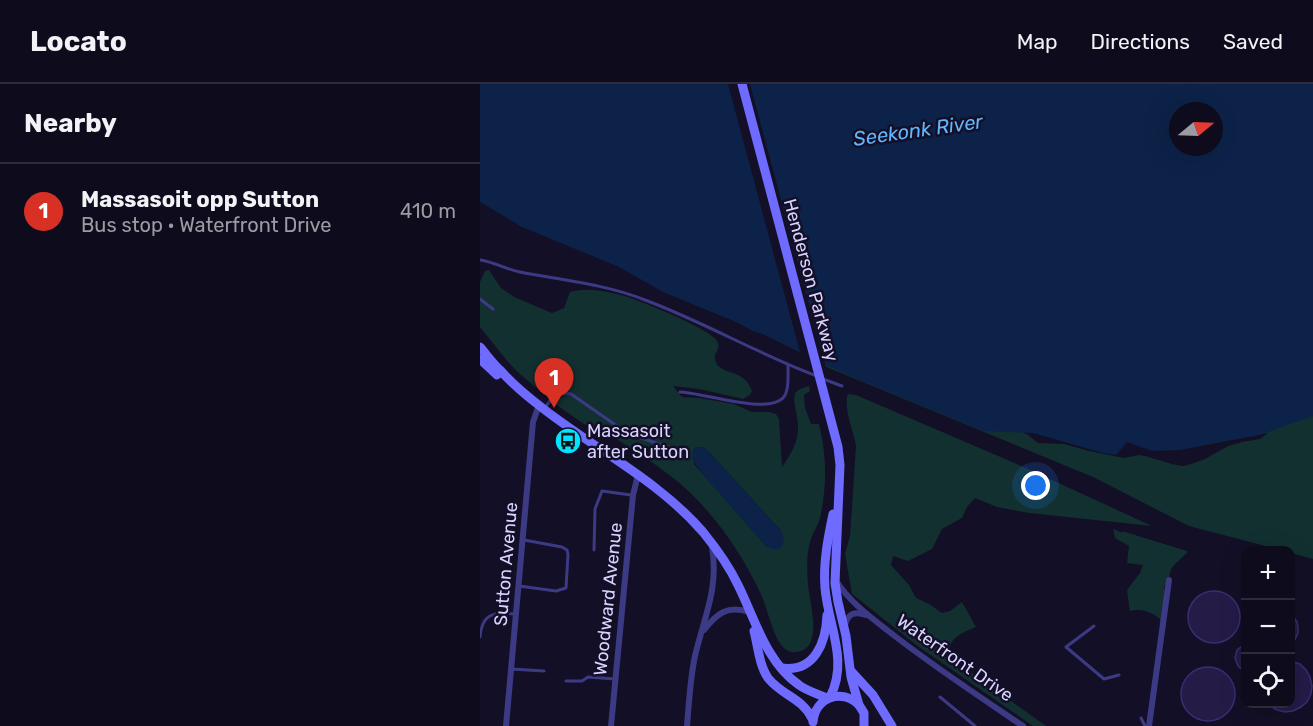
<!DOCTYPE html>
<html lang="en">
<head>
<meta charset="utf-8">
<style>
	:root { --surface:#0e0b1c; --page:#1c1929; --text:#f1f3f6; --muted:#9b9ba3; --line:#2e2b3b; --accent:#d93025 }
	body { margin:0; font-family:Rubik,sans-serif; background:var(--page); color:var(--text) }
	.controls { position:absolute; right:18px; bottom:18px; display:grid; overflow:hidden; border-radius:12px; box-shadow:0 6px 24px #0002 }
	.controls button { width:54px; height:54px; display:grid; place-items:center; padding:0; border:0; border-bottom:2px solid var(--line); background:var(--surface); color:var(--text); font:30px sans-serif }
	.compass { position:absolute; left:689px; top:18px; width:54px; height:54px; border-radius:50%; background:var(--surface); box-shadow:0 6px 24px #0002; rotate:71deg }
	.you { position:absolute; left:556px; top:402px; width:21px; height:21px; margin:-15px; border:4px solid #fff; border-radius:50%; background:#1a73e8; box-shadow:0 0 0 9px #1a73e833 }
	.badge { display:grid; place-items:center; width:39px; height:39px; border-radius:50%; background:var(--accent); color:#fff; font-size:20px; font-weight:700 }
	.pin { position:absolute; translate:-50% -50px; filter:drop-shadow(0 2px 3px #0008) }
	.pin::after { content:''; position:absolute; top:32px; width:21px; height:18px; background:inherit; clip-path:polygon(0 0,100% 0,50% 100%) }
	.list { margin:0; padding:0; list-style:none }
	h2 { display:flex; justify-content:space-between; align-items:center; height:78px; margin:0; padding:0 24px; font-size:26px }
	h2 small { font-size:20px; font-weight:400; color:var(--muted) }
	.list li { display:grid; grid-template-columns:39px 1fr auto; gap:18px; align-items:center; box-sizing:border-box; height:96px; padding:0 24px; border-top:2px solid var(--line) }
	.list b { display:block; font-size:22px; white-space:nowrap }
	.list p { margin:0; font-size:20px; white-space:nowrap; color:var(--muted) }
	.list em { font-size:20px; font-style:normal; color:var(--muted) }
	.icon { flex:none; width:33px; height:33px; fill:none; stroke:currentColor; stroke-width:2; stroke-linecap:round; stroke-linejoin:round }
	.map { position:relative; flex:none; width:833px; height:642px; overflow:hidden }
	header { display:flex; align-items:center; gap:36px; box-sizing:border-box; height:84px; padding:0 30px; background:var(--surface); border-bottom:2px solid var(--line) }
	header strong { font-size:28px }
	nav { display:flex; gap:33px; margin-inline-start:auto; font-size:21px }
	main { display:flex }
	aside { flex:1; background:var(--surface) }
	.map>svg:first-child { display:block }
</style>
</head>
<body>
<header>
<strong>Locato</strong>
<nav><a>Map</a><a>Directions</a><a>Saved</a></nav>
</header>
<main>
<aside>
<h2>Nearby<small></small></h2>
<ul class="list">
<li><span class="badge">1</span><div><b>Massasoit opp Sutton</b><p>Bus stop · Waterfront Drive</p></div><em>410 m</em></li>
</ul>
</aside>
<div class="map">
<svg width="833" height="642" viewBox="0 0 833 642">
	<rect width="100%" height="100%" fill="#130f26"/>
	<g fill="#12302f" fill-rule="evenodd">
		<path d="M 9,186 L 21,204 L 34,213 L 72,229 L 84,224 L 90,208 C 106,203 126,207 141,211 C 157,215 231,245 237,257 C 240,262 238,266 235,270 C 233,294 264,281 272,307 L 270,311 L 263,315 L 219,305 L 193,302 L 202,313 L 219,314 L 254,320 L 272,328 L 289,328 L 296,330 L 299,335 L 302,383 C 313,367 321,354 317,333 C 316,325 313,318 315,309 L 320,305 L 329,302 L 330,307 L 324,311 L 325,324 L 331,340 L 339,340 C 347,373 347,401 340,434 C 338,442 333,448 331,455 C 326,469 327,485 328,500 C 329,517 345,566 316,568 C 311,569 307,567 304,564 C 294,555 289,531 284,518 C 280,507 274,496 268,485 C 250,453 226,421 197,397 C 175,379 150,364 126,348 L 123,353 L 75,320 L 40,290 L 28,278 L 0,243 L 0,198 L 5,187 ZM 217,363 L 224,364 L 229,368 L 301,447 L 287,463 L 214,380 L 213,366 Z"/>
		<polygon points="344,273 543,348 548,351 558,359 584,360 609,367 644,374 659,371 665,372 692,380 702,382 708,381 725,375 748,362 762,358 780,355 788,349 699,366 833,292 833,475 811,469 810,466 801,466 709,442 613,393 344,282"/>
		<path d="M 369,310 L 376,311 L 546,384 L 672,442 L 549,429 L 517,423 L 495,414 L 487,423 L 482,434 L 462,445 L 452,465 L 428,477 L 413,472 L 411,481 L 429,501 L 436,514 L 449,520 L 462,529 L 470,527 L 482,518 L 496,543 C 478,550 459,560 478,579 L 566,642 L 553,642 L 439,563 L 372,510 L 365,470 L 370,452 L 376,362 C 373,345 365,330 367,312 Z"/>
		<path d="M 633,445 L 643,449 L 642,447 L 707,467 L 707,469 L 695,480 L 691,485 L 689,494 L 684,503 L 685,508 L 681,536 C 672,528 662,524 650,527 L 650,528 L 647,506 L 660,489 L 663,481 L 647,479 L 649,462 L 635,454 Z"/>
	</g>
	<g fill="#0c2248" fill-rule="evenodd">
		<path d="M 0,0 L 833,0 L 833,332 L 779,351 L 699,366 L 672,367 L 647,358 L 636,371 L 623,369 L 553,349 L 503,347 L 373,293 L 335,276 L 283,250 L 273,247 L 256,238 L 183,208 L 139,183 L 42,143 L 0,118 ZM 698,27 L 734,27 L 734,63 L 698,63 Z"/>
		<path d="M 217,363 L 224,364 L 229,368 L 301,447 C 308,460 301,470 287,463 L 224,392 L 212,375 L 213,366 Z"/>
	</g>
	<polygon fill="#130f26" points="248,0 270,0 346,284 321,272"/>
	<g fill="#241b47" stroke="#3b2d73" stroke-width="1.5">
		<circle cx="734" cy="533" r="26"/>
		<polygon points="810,527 817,538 818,543 818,549 810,566"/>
		<polygon points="765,560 765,588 758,582 755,574 757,566"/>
		<polygon points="810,577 820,580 826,586 830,593 832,602 831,610 827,618 821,623 813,627 805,628 797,626 786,620 810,620"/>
		<circle cx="728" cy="610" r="27"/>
	</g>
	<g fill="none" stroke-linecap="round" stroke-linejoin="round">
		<g stroke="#3d3a85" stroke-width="3">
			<path d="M 0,176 C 14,178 26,185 40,188 C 81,196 125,200 165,216 C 224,238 278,270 337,292"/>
			<polyline points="0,215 13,225"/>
			<polyline points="343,295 362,302"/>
			<path d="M 200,308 C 222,308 297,335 306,309 C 309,301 308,290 308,281"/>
			<path d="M 65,324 C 71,314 78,307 91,310 L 147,349 L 208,370"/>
			<polyline points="114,466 115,425 122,407 151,411"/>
			<polyline points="39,502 76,507 86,504 88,470 87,466 82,463 44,456"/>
			<polyline points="614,542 586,563 624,595 639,591"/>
			<path d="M 0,553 C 2,529 14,528 35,530"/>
			<polyline points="31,585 64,587"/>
			<polyline points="86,597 102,597 108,593 135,595"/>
			<polyline points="460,613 495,642"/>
			<polyline points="661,634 665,642"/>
		</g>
		<g stroke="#3d3a85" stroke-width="6">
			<path d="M 357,498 C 369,517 389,532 407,546 C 450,580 497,611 543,642"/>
			<path d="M 365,541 C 368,529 375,527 386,531"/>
			<path d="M 224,546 C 237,529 248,521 269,528"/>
			<polyline points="26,642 53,338 59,321"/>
			<polyline points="131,642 153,411 158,391"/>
			<path d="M 207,642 C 209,619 210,595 215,572 C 224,533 239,505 232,463"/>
			<polyline points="669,642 689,496"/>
		</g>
		<g stroke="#6f6bff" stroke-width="9">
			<polyline points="262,0 358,363 360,381 355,499 358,518 366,552 371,593 379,621 384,629 384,642"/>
			<path d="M 0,263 C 7,271 13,280 21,287 C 34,302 49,314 65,326 C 118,367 179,397 223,448 C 236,464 249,482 258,501 C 275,535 286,578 319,601 C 327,607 338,610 347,614"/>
			<polyline points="0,275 17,291"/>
			<path d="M 274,547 C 278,562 279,581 288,594 C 302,612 322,613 333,636"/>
			<path d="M 301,584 C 335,589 346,558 347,531"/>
			<polyline points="371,587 393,611 412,642"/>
			<path d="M 350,613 C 369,577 348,541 345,504 C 343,478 348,454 353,430"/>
			<path d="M 333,638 C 335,613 362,604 379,621"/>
		</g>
	</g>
	<defs>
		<symbol id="bus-disc" viewBox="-11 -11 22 22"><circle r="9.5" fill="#00e5ff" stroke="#130f26"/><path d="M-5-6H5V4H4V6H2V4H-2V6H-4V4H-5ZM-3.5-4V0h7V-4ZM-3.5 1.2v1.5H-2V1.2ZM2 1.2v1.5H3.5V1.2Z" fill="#111"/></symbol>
	</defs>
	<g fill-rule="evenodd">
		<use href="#bus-disc" x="73" y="342" width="30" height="30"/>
	</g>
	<g text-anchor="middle" stroke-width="5" stroke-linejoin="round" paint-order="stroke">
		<g font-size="18" fill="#d9d4ff" stroke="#130f26">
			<text transform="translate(331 196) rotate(75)" y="6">Henderson Parkway</text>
			<text transform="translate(26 480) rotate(-85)" y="6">Sutton Avenue</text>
			<text transform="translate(128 515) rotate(-84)" y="6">Woodward Avenue</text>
			<text transform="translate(475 574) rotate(35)" y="6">Waterfront Drive</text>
		</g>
		<g font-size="18" fill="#d9d4ff" stroke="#130f26" text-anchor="start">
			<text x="107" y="353">Massasoit<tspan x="107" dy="21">after Sutton</tspan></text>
		</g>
		<g font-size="20" font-style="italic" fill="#62b6ff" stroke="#130f26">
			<text transform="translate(438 46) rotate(-8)" y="7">Seekonk River</text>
		</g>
	</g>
</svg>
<div class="controls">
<button>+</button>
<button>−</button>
<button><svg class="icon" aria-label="locate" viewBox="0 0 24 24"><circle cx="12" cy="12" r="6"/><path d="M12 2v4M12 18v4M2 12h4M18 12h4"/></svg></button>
</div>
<svg class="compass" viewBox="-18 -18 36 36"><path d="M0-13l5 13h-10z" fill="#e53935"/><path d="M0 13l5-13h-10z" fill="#9b9ba3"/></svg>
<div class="you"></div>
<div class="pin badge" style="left:74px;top:324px">1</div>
</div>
</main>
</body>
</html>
